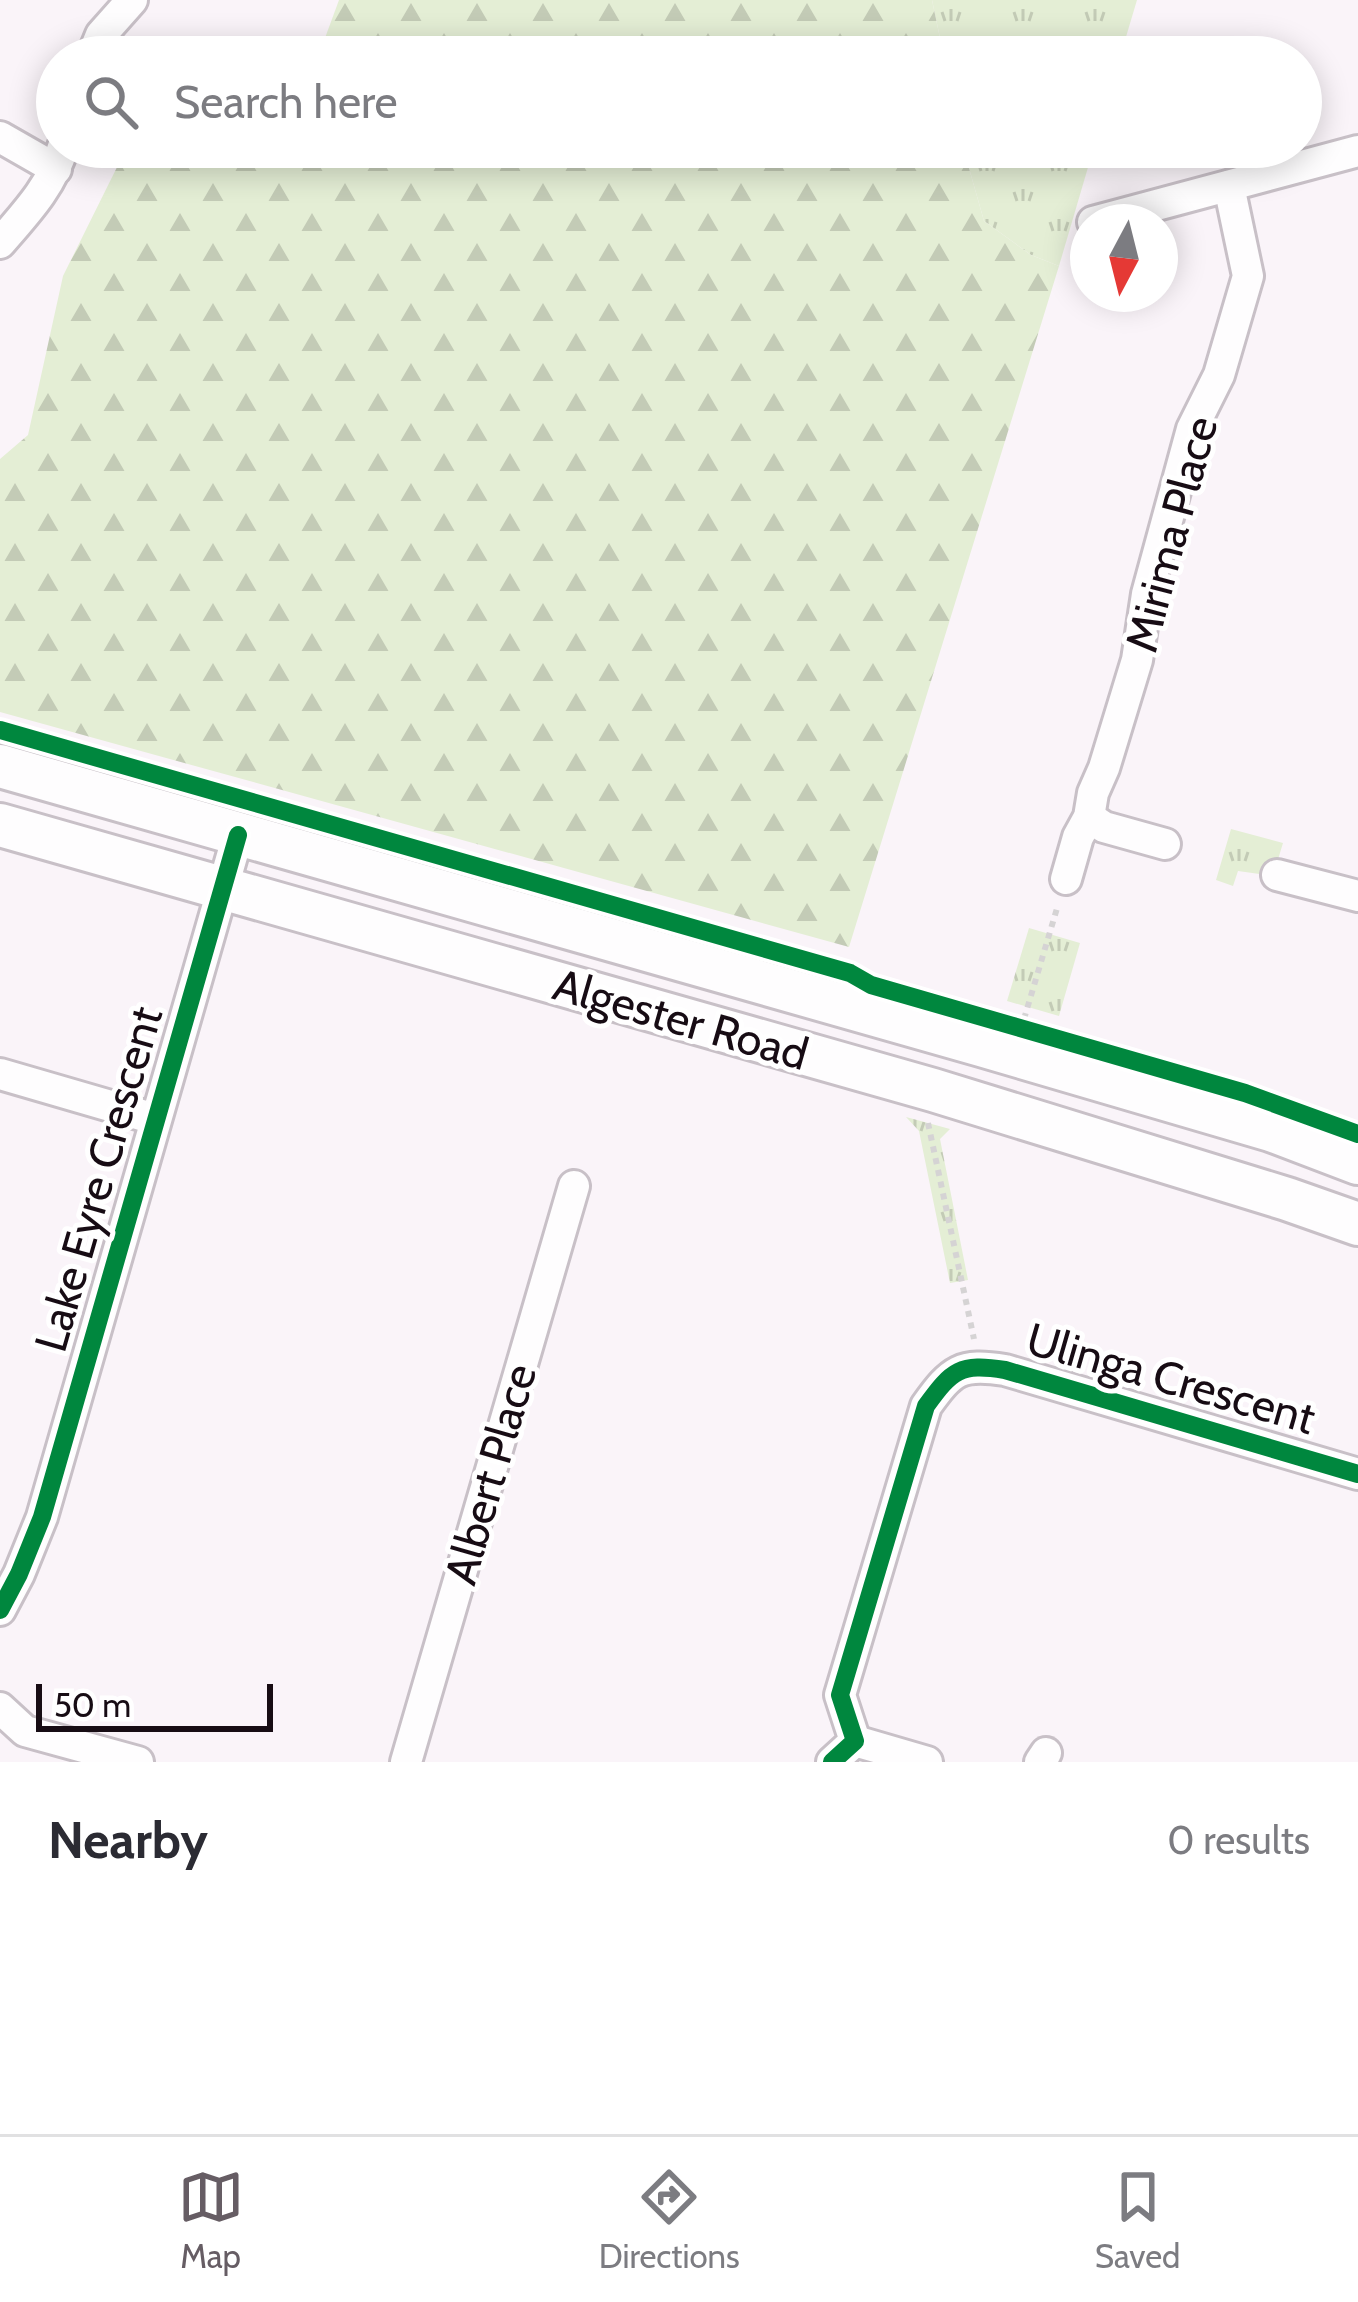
<!DOCTYPE html>
<html lang="en">
<head>
<meta charset="utf-8">
<style>
	:root { --surface:#fff; --page:#f2f2f3; --text:#2b2b33; --muted:#7c7c81; --line:#e1e1e2; --accent:#665d64 }
	body { margin:0; font-family:Cabin,sans-serif; background:var(--page); color:var(--text) }
	.compass { position:absolute; left:1070px; top:204px; width:108px; height:108px; border-radius:50%; background:var(--surface); box-shadow:0 6px 30px #0003; rotate:187deg }
	.scale { position:absolute; left:36px; bottom:30px; width:237px; box-sizing:border-box; padding-left:12px; border:6px solid #170c14; border-top:0; font-size:33px; line-height:42px; white-space:nowrap; color:#170c14; -webkit-text-stroke:9px #fff; paint-order:stroke }
	.list { margin:0; padding:0; list-style:none }
	h2 { display:flex; justify-content:space-between; align-items:center; height:156px; margin:0; padding:0 48px; font-size:51px }
	h2 small { font-size:39px; font-weight:400; color:var(--muted) }
	.icon { flex:none; width:66px; height:66px; fill:none; stroke:currentColor; stroke-width:2; stroke-linecap:round; stroke-linejoin:round }
	.map { position:relative; flex:none; width:1358px; height:1762px; overflow:hidden }
	.search { position:absolute; background:var(--surface); box-shadow:0 6px 30px #0003; left:36px; right:36px; top:36px; height:132px; display:flex; align-items:center; gap:30px; box-sizing:border-box; padding:0 42px; border-radius:66px; color:var(--muted); font-size:45px }
	.sheet { height:372px; background:var(--surface) }
	nav { display:flex; justify-content:space-around; align-items:center; box-sizing:border-box; height:168px; border-top:3px solid var(--line); background:var(--surface); font-size:33px; color:var(--muted) }
	nav a { display:grid; justify-items:center; gap:6px }
	nav .on { color:var(--accent) }
	.map>svg:first-child { display:block }
</style>
</head>
<body>
<div class="map">
<svg width="1358" height="1762" viewBox="0 0 1358 1762">
	<defs>
		<pattern id="grass-tufts" width="24" height="20" patternUnits="userSpaceOnUse" patternTransform="scale(3)"><rect width="24" height="20" fill="#e4eed5"/><path d="M3 7l-1-3M5 7V3M7 7l1-3M15 17l-1-3M17 17v-4M19 17l1-3" fill="none" stroke="#c3cbb6"/></pattern>
		<pattern id="forest-firs" width="22" height="20" patternUnits="userSpaceOnUse" patternTransform="scale(3)"><rect width="22" height="20" fill="#e4eed5"/><path d="M5 1l3.5 6h-7zM16 11l3.5 6h-7z" fill="#c3cbb6"/></pattern>
	</defs>
	<rect width="100%" height="100%" fill="#faf4f9"/>
	<g fill="url(#grass-tufts)">
		<polygon points="932,0 1137,0 1120,57 944,57"/>
		<polygon points="963,147 1094,147 1059,266 1031,255 984,221"/>
		<polygon points="1231,829 1283,843 1273,876 1238,871 1233,886 1216,880"/>
		<polygon points="1029,928 1080,943 1059,1016 1007,1001"/>
		<polygon points="906,1117 950,1129 940,1139 968,1280 950,1283 919,1131"/>
	</g>
	<g fill="url(#forest-firs)">
		<polygon points="339,0 932,0 944,57 318,57"/>
		<polygon points="127,147 963,147 984,221 1031,255 1059,266 849,947 0,712 0,459 28,435 63,276"/>
	</g>
	<g fill="none" stroke-linecap="round" stroke-linejoin="round">
		<defs>
			<g id="street">
				<polyline points="92,57 101,35 132,0"/>
				<polyline points="0,137 56,169"/>
				<polyline points="1093,222 1358,151"/>
				<path d="M 0,243 C 26,213 52,186 63,147"/>
				<polyline points="1089,817 1104,827 1165,844"/>
				<polyline points="1277,875 1358,896"/>
				<polyline points="1066,879 1078,837 1089,817 1093,793 1104,768 1137,660 1147,594 1192,429 1219,375 1248,276 1229,186"/>
				<polyline points="0,1074 155,1119"/>
				<polyline points="0,1610 19,1574 42,1517 238,835"/>
				<polyline points="0,1708 25,1731 138,1762"/>
				<polyline points="855,1741 927,1762"/>
				<polyline points="406,1762 574,1186"/>
				<path d="M 832,1762 L 855,1741 L 840,1695 L 926,1406 C 952,1370 960,1363 1005,1370 L 1358,1474"/>
				<polyline points="1040,1762 1046,1753"/>
			</g>
			<g id="secondary">
				<polyline points="0,766 981,1045 1271,1130 1358,1163"/>
				<polyline points="0,825 933,1090 1287,1199 1358,1224"/>
			</g>
		</defs>
		<use href="#street" stroke="#c8c0c7" stroke-width="36"/>
		<use href="#secondary" stroke="#c8c0c7" stroke-width="48"/>
		<g stroke="#d5d3d4" stroke-width="6" stroke-dasharray="6 6" stroke-linecap="butt">
			<polyline points="1024,1019 1058,905"/>
			<polyline points="928,1123 974,1339"/>
		</g>
		<use href="#street" stroke="#fefdfe" stroke-width="30"/>
		<use href="#secondary" stroke="#fefdfe" stroke-width="42"/>
		<defs>
			<g id="cycleway">
				<polyline points="0,730 850,973 871,985 1245,1093 1358,1134"/>
				<polyline points="0,1610 19,1574 42,1517 238,835"/>
				<path d="M 832,1762 L 855,1741 L 840,1695 L 926,1406 C 952,1370 960,1363 1005,1370 L 1358,1474"/>
			</g>
		</defs>
		<use href="#cycleway" stroke="#fff" stroke-width="26"/>
		<use href="#cycleway" stroke="#00873e" stroke-width="18"/>
	</g>
	<g text-anchor="middle" stroke-width="10" stroke-linejoin="round" paint-order="stroke">
		<g font-size="45" fill="#170c14" stroke="#fff">
			<text transform="translate(1171 534) rotate(-75)" y="16">Mirima Place</text>
			<text transform="translate(681 1019) rotate(16)" y="16">Algester Road</text>
			<text transform="translate(98 1179) rotate(-74)" y="16">Lake Eyre Crescent</text>
			<text transform="translate(1171 1378) rotate(16)" y="16">Ulinga Crescent</text>
			<text transform="translate(490 1474) rotate(-74)" y="16">Albert Place</text>
		</g>
	</g>
</svg>
<svg class="compass" viewBox="-18 -18 36 36"><path d="M0-13l5 13h-10z" fill="#e53935"/><path d="M0 13l5-13h-10z" fill="#7c7c81"/></svg>
<div class="scale">50 m</div>
<div class="search"><svg class="icon" aria-label="search" viewBox="0 0 24 24"><circle cx="10" cy="10" r="6"/><path d="M15 15l6 6"/></svg>Search here</div>
</div>
<section class="sheet">
<h2>Nearby<small>0 results</small></h2>
<ul class="list">
</ul>
</section>
<nav>
<a class="on"><svg class="icon" aria-label="map" viewBox="0 0 24 24"><path d="M3 6l6-2 6 2 6-2v14l-6 2-6-2-6 2zM9 4v14M15 6v14"/></svg>Map</a>
<a><svg class="icon" aria-label="directions" viewBox="0 0 24 24"><path d="M12 3l9 9-9 9-9-9zM9 14v-3h6M13 9l2 2-2 2"/></svg>Directions</a>
<a><svg class="icon" aria-label="saved" viewBox="0 0 24 24"><path d="M7 4h10v16l-5-4-5 4z"/></svg>Saved</a>
</nav>
</body>
</html>
